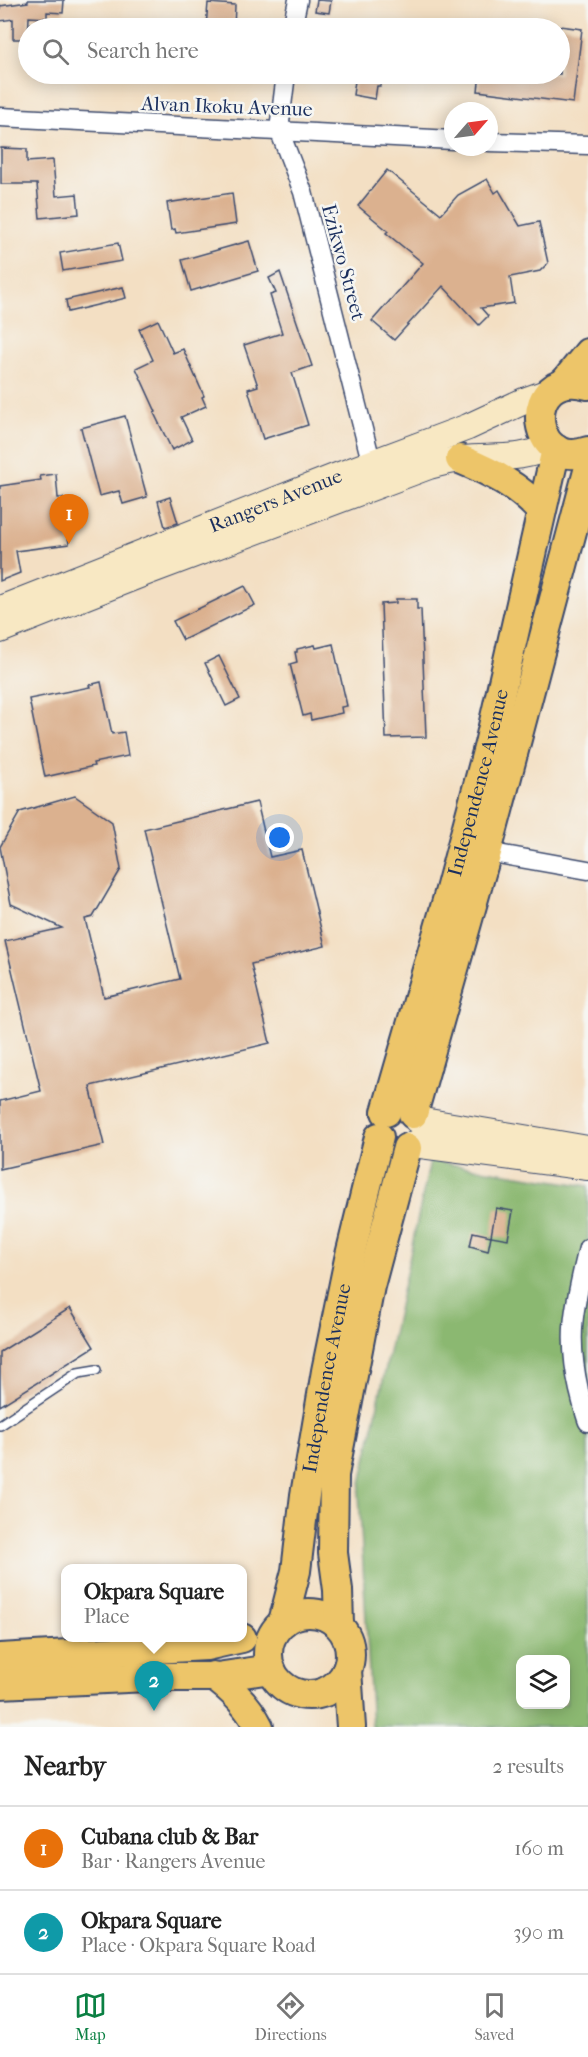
<!DOCTYPE html>
<html lang="en">
<head>
<meta charset="utf-8">
<style>
	:root { --surface:#fff; --page:#f2f2f2; --text:#222; --muted:#767676; --line:#e0e0e0; --accent:#0b8043 }
	body { margin:0; font-family:"IM FELL French Canon",serif; background:var(--page); color:var(--text) }
	.controls { position:absolute; right:18px; bottom:18px; display:grid; overflow:hidden; border-radius:12px; box-shadow:0 3px 15px #0003 }
	.controls button { width:54px; height:54px; display:grid; place-items:center; padding:0; border:0; border-bottom:2px solid var(--line); background:var(--surface); color:var(--text); font:30px sans-serif }
	.compass { position:absolute; left:444px; top:102px; width:54px; height:54px; border-radius:50%; background:var(--surface); box-shadow:0 3px 15px #0003; rotate:62deg }
	.you { position:absolute; left:280px; top:838px; width:21px; height:21px; margin:-15px; border:4px solid #fff; border-radius:50%; background:#1a73e8; box-shadow:0 0 0 9px #1a73e833 }
	.badge { display:grid; place-items:center; width:39px; height:39px; border-radius:50%; background:var(--accent); color:#fff; font-size:20px; font-weight:700 }
	.pin { position:absolute; translate:-50% -50px; filter:drop-shadow(0 2px 3px #0008) }
	.pin::after { content:''; position:absolute; top:32px; width:21px; height:18px; background:inherit; clip-path:polygon(0 0,100% 0,50% 100%) }
	.popup { position:absolute; left:61px; top:1564px; width:186px; height:78px; box-sizing:border-box; display:grid; place-content:center; border-radius:12px; background:var(--surface); filter:drop-shadow(0 2px 4px #0005); font-size:20px; white-space:nowrap; color:var(--muted) }
	.popup b { font-size:22px; color:var(--text) }
	.popup::after { content:''; position:absolute; left:50%; top:100%; margin-left:-12px; border:12px solid transparent; border-top-color:var(--surface) }
	.list { margin:0; padding:0; list-style:none }
	h2 { display:flex; justify-content:space-between; align-items:center; height:78px; margin:0; padding:0 24px; font-size:26px }
	h2 small { font-size:20px; font-weight:400; color:var(--muted) }
	.list li { display:grid; grid-template-columns:39px 1fr auto; gap:18px; align-items:center; box-sizing:border-box; height:84px; padding:0 24px; border-top:2px solid var(--line) }
	.list b { display:block; font-size:22px; white-space:nowrap }
	.list p { margin:0; font-size:20px; white-space:nowrap; color:var(--muted) }
	.list em { font-size:20px; font-style:normal; color:var(--muted) }
	.icon { flex:none; width:33px; height:33px; fill:none; stroke:currentColor; stroke-width:2; stroke-linecap:round; stroke-linejoin:round }
	.map { position:relative; flex:none; width:588px; height:1727px; overflow:hidden }
	.search { position:absolute; background:var(--surface); box-shadow:0 3px 15px #0003; left:18px; right:18px; top:18px; height:66px; display:flex; align-items:center; gap:15px; box-sizing:border-box; padding:0 21px; border-radius:33px; color:var(--muted); font-size:22px }
	.sheet { height:246px; background:var(--surface) }
	nav { display:flex; justify-content:space-around; align-items:center; box-sizing:border-box; height:84px; border-top:2px solid var(--line); background:var(--surface); font-size:16px; color:var(--muted) }
	nav a { display:grid; justify-items:center; gap:3px }
	nav .on { color:var(--accent) }
	.map>svg:first-child { display:block }
</style>
</head>
<body>
<div class="map">
<svg width="588" height="1727" viewBox="0 0 588 1727">
	<rect width="100%" height="100%" fill="#f6f6f2"/>
	<filter id="ink" filterUnits="userSpaceOnUse"><feTurbulence type="fractalNoise" baseFrequency=".0167" numOctaves="2"/><feDisplacementMap in="SourceGraphic" scale="12" xChannelSelector="R" yChannelSelector="G"/><feConvolveMatrix kernelMatrix="1 2 1 2 8 2 1 2 1" color-interpolation-filters="sRGB"/></filter>
	<filter id="wash" filterUnits="userSpaceOnUse"><feTurbulence type="fractalNoise" baseFrequency=".008" numOctaves="4" result="noise"/><feDisplacementMap in="SourceGraphic" scale="24" xChannelSelector="R" yChannelSelector="G"/><feGaussianBlur stdDeviation="1.35" result="paint"/><feColorMatrix in="noise" values="0 0 0 0 0 0 0 0 0 0 0 0 0 0 0 0 0 1.4 0 .05"/><feComposite in="paint" operator="in"/></filter>
	<g filter="url(#wash)">
		<rect width="100%" height="100%" fill="#f3dfc3"/>
		<path fill="#8bb871" stroke="#537468" stroke-width="1.5" fill-rule="evenodd" d="M 430,1161 L 588,1186 L 588,1727 L 372,1727 L 359,1493 ZM 520,1660 L 566,1660 L 566,1704 L 520,1704 Z"/>
		<g id="blocks">
			<g fill="#dbb18f">
				<polygon points="28,0 64,0 63,13 47,12 47,18 29,17 28,39 13,39 13,19 0,21 0,6 28,2"/>
				<polygon points="317,0 331,1 329,13 315,11"/>
				<polygon points="208,3 235,5 234,28 206,28"/>
				<polygon points="560,26 582,29 573,103 478,91 480,74 560,74"/>
				<polygon points="356,74 382,74 380,86 377,86 375,99 353,95"/>
				<polygon points="1,148 27,149 27,162 53,160 56,196 77,194 79,214 40,218 37,184 1,184"/>
				<polygon points="387,170 441,214 458,195 487,179 495,193 499,190 520,226 539,222 548,263 540,271 510,277 514,303 481,308 488,316 479,325 443,286 394,340 372,321 423,263 386,233 388,231 358,206"/>
				<polygon points="232,193 236,224 176,233 175,229 171,230 167,203"/>
				<polygon points="249,241 258,271 191,291 182,260"/>
				<polygon points="118,243 122,261 63,271 60,253"/>
				<polygon points="280,272 312,366 292,373 308,425 263,439 248,389 258,386 244,345 282,333 270,295 276,293 269,278"/>
				<polygon points="123,287 126,298 68,312 66,300"/>
				<polygon points="158,320 173,353 183,349 204,396 202,397 206,406 181,417 192,440 172,450 154,413 156,412 136,368 153,360 139,329"/>
				<polygon points="125,416 147,497 123,504 119,491 99,496 81,428"/>
				<polygon points="56,474 58,498 63,498 69,544 16,551 20,573 0,581 0,486 41,480 40,476"/>
				<polygon points="170,497 178,523 165,527 158,501"/>
				<polygon points="245,586 255,605 183,640 173,621"/>
				<polygon points="396,599 417,599 417,609 421,609 426,737 386,738 381,604 396,603"/>
				<polygon points="333,644 347,706 341,707 342,713 311,720 310,714 303,716 290,664 297,662 295,652 297,652 297,649 315,645 316,648"/>
				<polygon points="219,656 240,699 226,706 205,663"/>
				<polygon points="101,682 112,734 124,732 128,756 93,763 94,766 45,777 29,699 90,687 89,685"/>
				<polygon points="75,796 112,822 121,869 93,917 85,919 104,997 180,979 144,829 257,802 270,857 302,850 325,946 251,964 270,1043 90,1086 104,1145 0,1169 0,1101 41,1091 5,941 62,928 11,904 0,847 20,812"/>
				<polygon points="496,1208 513,1211 508,1239 491,1236"/>
				<polygon points="473,1232 491,1236 488,1251 470,1246"/>
				<polygon points="70,1308 94,1347 0,1406 0,1352"/>
			</g>
		</g>
	</g>
	<g filter="url(#ink)">
		<use href="#blocks" fill-opacity="0" stroke="#3b496d" stroke-width="1.5"/>
		<g fill="none" stroke-linecap="round" stroke-linejoin="round">
			<defs>
				<polyline id="lane" points="0,1425 78,1373 96,1370"/>
				<g id="street">
					<polyline points="292,28 298,0"/>
					<polyline points="286,74 279,130 303,192 368,449 373,463"/>
					<polyline points="0,117 453,140"/>
					<polyline points="489,142 588,145"/>
					<polyline points="487,852 588,870"/>
					<path d="M 588,1248 C 575,1303 566,1334 579,1390 C 582,1401 584,1412 588,1422"/>
				</g>
				<g id="secondary">
					<path id="s1" d="M 0,609 L 337,476 L 468,427 L 524,401 L 549,392"/>
					<path d="M 0,630 L 147,572 L 429,466 C 440,463 451,460 462,459 C 493,456 524,461 551,445"/>
					<polyline points="417,1120 588,1149"/>
					<polyline points="413,1144 588,1167"/>
				</g>
				<g id="primary">
					<polyline points="564,383 588,353"/>
					<path d="M 588,385 C 520,366 528,473 588,451"/>
					<path d="M 460,459 C 491,472 518,485 541,511"/>
					<path id="s2" d="M 386,1112 L 450,890 L 489,744 L 556,449"/>
					<polyline points="413,1114 487,852 588,471"/>
					<circle cx="309" cy="1654" r="41"/>
					<path id="s3" d="M 283,1622 L 296,1571 L 305,1495 L 326,1371 L 349,1259 L 379,1137"/>
					<polyline points="339,1625 338,1590 333,1553 334,1475 370,1286 407,1148"/>
					<polyline points="0,1658 206,1646 242,1638"/>
					<polyline points="347,1670 351,1727"/>
					<path d="M 213,1676 C 233,1690 248,1705 259,1727"/>
					<polyline points="0,1684 148,1677 217,1677 271,1669"/>
				</g>
			</defs>
			<use href="#lane" stroke="#3b496d" stroke-width="12"/>
			<use href="#street" stroke="#3b496d" stroke-width="21"/>
			<use href="#secondary" stroke="#3b496d" stroke-width="28"/>
			<use href="#primary" stroke="#3b496d" stroke-width="32"/>
			<use href="#lane" stroke="#fff" stroke-width="9"/>
			<use href="#street" stroke="#fff" stroke-width="18"/>
			<use href="#secondary" stroke="#f8e8c3" stroke-width="26"/>
			<use href="#primary" stroke="#edc569" stroke-width="28"/>
		</g>
	</g>
	<g text-anchor="middle" stroke-width="5" stroke-linejoin="round" paint-order="stroke">
		<g font-size="20" fill="#1b2f5e" stroke="#f6f6f2">
			<text transform="translate(227 106) rotate(2)" y="7">Alvan Ikoku Avenue</text>
			<text transform="translate(344 262) rotate(75)" y="7">Ezikwo Street</text>
			<text dy="7" stroke="none"><textPath href="#s1" startOffset="296">Rangers Avenue</textPath></text>
			<text dy="7" stroke="none"><textPath href="#s2" startOffset="342">Independence Avenue</textPath></text>
			<text dy="7" stroke="none"><textPath href="#s3" startOffset="248">Independence Avenue</textPath></text>
		</g>
	</g>
</svg>
<div class="controls">
<button><svg class="icon" aria-label="layers" viewBox="0 0 24 24"><path d="M12 4l9 5-9 5-9-5zM3 14l9 5 9-5"/></svg></button>
</div>
<svg class="compass" viewBox="-18 -18 36 36"><path d="M0-13l5 13h-10z" fill="#e53935"/><path d="M0 13l5-13h-10z" fill="#767676"/></svg>
<div class="you"></div>
<div class="pin badge" style="left:69px;top:544px;background:#e8710a">1</div>
<div class="pin badge" style="left:154px;top:1711px;background:#0f9aa8">2</div>
<div class="popup"><b>Okpara Square</b>Place</div>
<div class="search"><svg class="icon" aria-label="search" viewBox="0 0 24 24"><circle cx="10" cy="10" r="6"/><path d="M15 15l6 6"/></svg>Search here</div>
</div>
<section class="sheet">
<h2>Nearby<small>2 results</small></h2>
<ul class="list">
<li><span class="badge" style="background:#e8710a">1</span><div><b>Cubana club &amp; Bar</b><p>Bar · Rangers Avenue</p></div><em>160 m</em></li>
<li><span class="badge" style="background:#0f9aa8">2</span><div><b>Okpara Square</b><p>Place · Okpara Square Road</p></div><em>390 m</em></li>
</ul>
</section>
<nav>
<a class="on"><svg class="icon" aria-label="map" viewBox="0 0 24 24"><path d="M3 6l6-2 6 2 6-2v14l-6 2-6-2-6 2zM9 4v14M15 6v14"/></svg>Map</a>
<a><svg class="icon" aria-label="directions" viewBox="0 0 24 24"><path d="M12 3l9 9-9 9-9-9zM9 14v-3h6M13 9l2 2-2 2"/></svg>Directions</a>
<a><svg class="icon" aria-label="saved" viewBox="0 0 24 24"><path d="M7 4h10v16l-5-4-5 4z"/></svg>Saved</a>
</nav>
</body>
</html>
